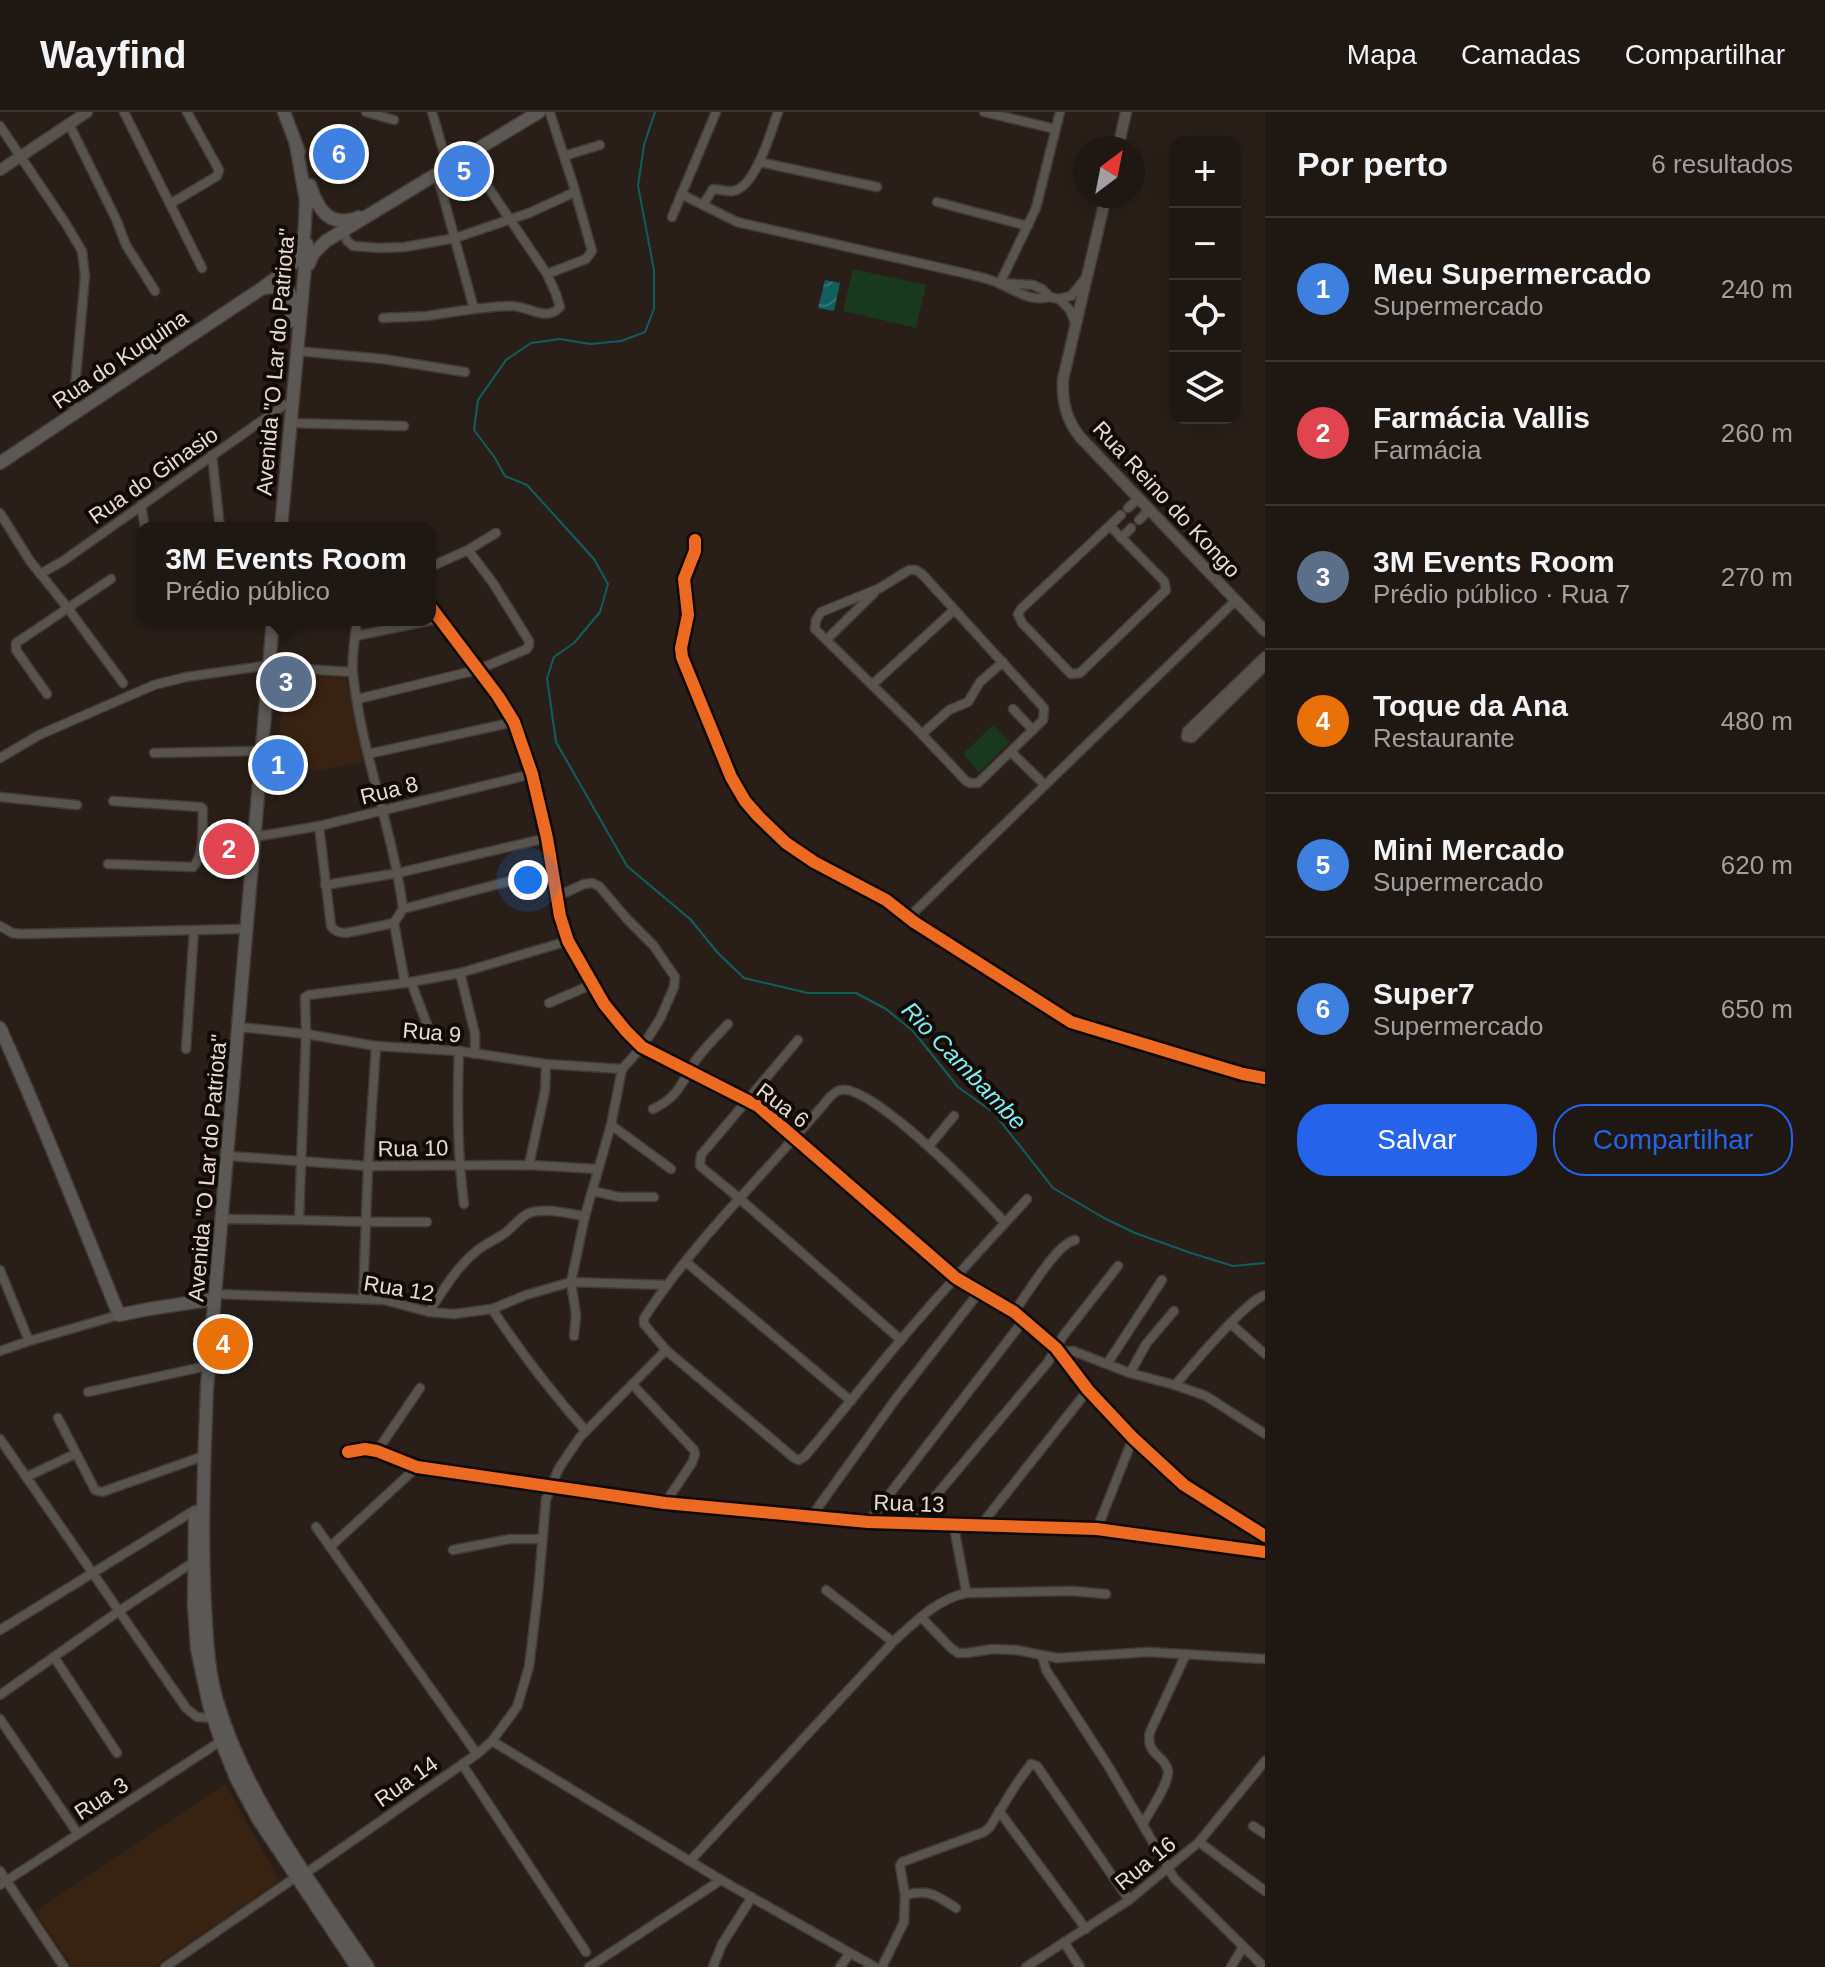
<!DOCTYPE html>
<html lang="pt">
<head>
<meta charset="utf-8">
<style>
	:root { --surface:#1f1712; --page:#2c2420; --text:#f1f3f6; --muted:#a19f9f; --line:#3c3632; --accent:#2563eb }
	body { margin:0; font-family:Helvetica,sans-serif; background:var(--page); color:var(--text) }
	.controls { position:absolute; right:24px; top:24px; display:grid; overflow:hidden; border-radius:16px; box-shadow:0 4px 20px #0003 }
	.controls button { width:72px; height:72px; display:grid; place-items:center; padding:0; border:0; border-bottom:2px solid var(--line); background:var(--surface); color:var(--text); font:40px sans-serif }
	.compass { position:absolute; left:1073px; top:24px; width:72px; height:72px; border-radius:50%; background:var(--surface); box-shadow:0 4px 20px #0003; rotate:32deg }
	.you { position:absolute; left:528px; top:768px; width:28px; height:28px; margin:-20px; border:6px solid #fff; border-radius:50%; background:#1a73e8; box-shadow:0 0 0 12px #1a73e833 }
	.badge { display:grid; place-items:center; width:52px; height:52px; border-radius:50%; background:var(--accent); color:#fff; font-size:26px; font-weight:700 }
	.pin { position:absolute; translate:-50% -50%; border:4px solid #fff; box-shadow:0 2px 8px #0006 }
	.popup { position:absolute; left:136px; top:410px; width:300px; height:104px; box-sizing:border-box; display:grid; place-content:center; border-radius:16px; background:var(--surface); filter:drop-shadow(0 2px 6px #0005); font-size:26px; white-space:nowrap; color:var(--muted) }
	.popup b { font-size:30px; color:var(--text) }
	.popup::after { content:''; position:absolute; left:50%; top:100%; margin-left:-16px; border:16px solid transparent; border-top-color:var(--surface) }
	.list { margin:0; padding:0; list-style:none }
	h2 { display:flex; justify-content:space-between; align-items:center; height:104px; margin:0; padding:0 32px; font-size:34px }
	h2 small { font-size:26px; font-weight:400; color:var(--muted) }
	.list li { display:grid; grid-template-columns:52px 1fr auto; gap:24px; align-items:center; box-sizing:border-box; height:144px; padding:0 32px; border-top:2px solid var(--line) }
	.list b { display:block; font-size:30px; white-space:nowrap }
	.list p { margin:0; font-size:26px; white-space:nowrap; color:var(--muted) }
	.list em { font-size:26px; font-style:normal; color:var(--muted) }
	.actions { display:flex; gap:16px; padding:24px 32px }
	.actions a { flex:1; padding:18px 0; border:2px solid var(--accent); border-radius:32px; text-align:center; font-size:28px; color:var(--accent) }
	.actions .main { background:var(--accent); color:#fff }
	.icon { flex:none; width:44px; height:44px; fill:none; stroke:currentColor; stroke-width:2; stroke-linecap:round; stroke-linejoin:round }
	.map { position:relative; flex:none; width:1265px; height:1855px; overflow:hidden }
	header { display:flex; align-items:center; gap:48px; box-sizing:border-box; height:112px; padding:0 40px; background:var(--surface); border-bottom:2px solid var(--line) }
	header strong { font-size:38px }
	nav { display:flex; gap:44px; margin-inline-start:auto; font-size:28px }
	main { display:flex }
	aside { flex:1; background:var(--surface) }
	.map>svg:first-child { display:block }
</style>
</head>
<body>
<header>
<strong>Wayfind</strong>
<nav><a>Mapa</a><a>Camadas</a><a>Compartilhar</a></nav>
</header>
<main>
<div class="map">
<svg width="1265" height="1855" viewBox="0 0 1265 1855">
	<defs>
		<pattern id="water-waves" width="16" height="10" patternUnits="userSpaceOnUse" patternTransform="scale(2)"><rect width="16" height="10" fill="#105e5e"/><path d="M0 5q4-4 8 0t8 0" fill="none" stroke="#337474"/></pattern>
	</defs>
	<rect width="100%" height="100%" fill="#291f18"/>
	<g fill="#382313">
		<polygon points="285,563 346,566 364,650 320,658 276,656"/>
		<polygon points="225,1672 280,1769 153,1855 73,1855 35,1800"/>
	</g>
	<g fill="#19391e">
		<polygon points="853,157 926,173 916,216 843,199"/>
		<polygon points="993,613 1010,630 979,660 963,642"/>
	</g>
	<polygon fill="url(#water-waves)" points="825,168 840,171 834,199 818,196"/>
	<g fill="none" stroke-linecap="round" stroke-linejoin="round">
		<polyline stroke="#105e5e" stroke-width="2" points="655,0 644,33 638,74 654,158 654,197 645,220 621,229 590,232 560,227 531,231 506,248 478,288 474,318 495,346 505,364 527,373 594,447 608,472 600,500 574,531 554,545 547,566 556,630 627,754 690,807 718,841 744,866 808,881 856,881 886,897 913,919 958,975 994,1001 1053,1076 1104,1106 1135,1121 1191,1141 1233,1154 1265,1151"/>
		<defs>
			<g id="minor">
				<polyline points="124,0 202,156"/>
				<polyline points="366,0 394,8"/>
				<polyline points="432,0 448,55"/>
				<polyline points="984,0 1055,17"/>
				<polyline points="69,12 116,107 126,133 155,179"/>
				<polyline points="0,14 66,112 82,139 85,164 74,286 74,302"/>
				<polyline points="564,44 600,33"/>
				<polyline points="759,50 877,75"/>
				<polyline points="437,62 474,197"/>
				<path d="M 681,82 L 737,110 L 968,162 C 979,165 991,167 1000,172 C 1018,179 1029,190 1050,185"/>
				<polyline points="937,90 1028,114"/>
				<polyline points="170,92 217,64 219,58 187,0"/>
				<path d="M 703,93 L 713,77 C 719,77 727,80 733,79 C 756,75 771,19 778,0"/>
				<polyline points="672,105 716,0"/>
				<polyline points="343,119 347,129 353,134 380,136 405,135 455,126 529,101 575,80"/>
				<polyline points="547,162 586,147 592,139 573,72 550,1"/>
				<polyline points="1000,171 1036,96 1060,0"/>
				<polyline points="1000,171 1033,173 1042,177 1050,185 1059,187 1070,198 1076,213"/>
				<polyline points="1059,187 1071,184 1085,167"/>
				<path d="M 383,206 C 397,205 412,205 426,204 C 455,200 484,194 513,194 C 529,195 547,210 560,195 L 556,182 L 547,162 L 467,44"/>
				<polyline points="297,239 383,247 465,260"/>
				<polyline points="291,311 404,314"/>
				<polyline points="212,343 220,416"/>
				<polyline points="141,393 145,416"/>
				<polyline points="1128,396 1139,386"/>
				<polyline points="0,401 30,449 67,495 123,571"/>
				<polyline points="1139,408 1150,397"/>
				<polyline points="1110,414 1164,469 1166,478 1080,561 1071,562 1022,511 1018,502 1021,497 1121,403"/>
				<polyline points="1121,426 1131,416"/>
				<polyline points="695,428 695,439 684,467 688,503 681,536 682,545 731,665 745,689 758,704 786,731 814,750 886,788 914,810 1071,910 1206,951 1243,962 1265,966"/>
				<polyline points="430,455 468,438 496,421"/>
				<polygon points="909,458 916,458 922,462 1044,596 1043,608 978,671 970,671 966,669 914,614 815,517 816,508 821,500 880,476"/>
				<polyline points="40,462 63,449 284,293"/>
				<polyline points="430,494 498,584 514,610 532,662 547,726 560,804 568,829 604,892 626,919 642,935 758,994 956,1166 1014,1200 1056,1236 1088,1278 1133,1326 1184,1373 1265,1424"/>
				<path d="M 357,508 C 355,526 351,546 353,563 C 362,643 393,718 403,797"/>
				<polyline points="355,524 439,507"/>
				<polyline points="826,528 874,481"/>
				<polyline points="1265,544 1187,619 1186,625 1192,626 1265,554"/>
				<polyline points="269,555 352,560"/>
				<polyline points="872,573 954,498"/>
				<polyline points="47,582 16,538 16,531 111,467"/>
				<polyline points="358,587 477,558 527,537 529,533 529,529 493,471 468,438"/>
				<polyline points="1013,597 1033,618"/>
				<polyline points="922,622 949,598 968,590 980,570 1003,550"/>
				<polyline points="1011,640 1044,672"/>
				<polyline points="154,641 256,639"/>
				<polyline points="368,642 514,610"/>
				<polyline points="0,646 39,623 154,573 186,565 263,554"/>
				<polyline points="0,685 77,693"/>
				<path d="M 319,714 L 331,814 C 335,820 340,821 346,821 L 394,811"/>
				<polyline points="254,725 319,714 532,662"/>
				<polyline points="202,729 247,734"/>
				<path d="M 108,752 L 193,755 C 205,743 202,714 203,697 L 201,695 L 113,689"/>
				<polyline points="325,773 398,761 547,726"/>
				<polyline points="558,784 584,772 592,771 599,774 627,807 653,833 675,865 674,875 660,907 642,935 622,957 611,1013 585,1104 571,1170 576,1203 574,1224"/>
				<polyline points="908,806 1236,488"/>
				<polyline points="0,814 12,821 20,822 240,817"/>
				<polyline points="460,861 475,922 475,942"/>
				<polyline points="411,870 436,936"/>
				<polyline points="405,871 394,811 403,797 552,758"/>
				<polyline points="549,891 593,872"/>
				<polyline points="239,915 306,922 376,934 459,939 546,952 622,957"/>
				<polyline points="798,928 701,1043 700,1054 739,1086 901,1228"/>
				<polyline points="186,937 194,818"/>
				<path d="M 459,939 C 457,990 457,1041 464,1092"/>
				<path d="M 653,997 C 678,985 681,972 694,951 C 703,937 717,924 728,912"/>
				<polyline points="611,1013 671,1057"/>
				<polyline points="929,1034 954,1004"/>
				<polyline points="228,1044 368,1054 529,1053 598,1057"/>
				<polyline points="529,1053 545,979 546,952"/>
				<polyline points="593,1079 619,1085 654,1085"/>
				<path d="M 222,1107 C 291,1107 359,1111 427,1110"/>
				<polyline points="299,1107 306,922 305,885 308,883 405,871 460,861 568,829"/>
				<path d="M 1005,1111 C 983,1086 871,970 840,978 C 836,979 833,982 830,985 C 768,1059 697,1125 644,1206 L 644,1212 L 666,1238 L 794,1346 L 799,1348 L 805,1344 C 837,1306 867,1268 899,1230 C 940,1181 984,1134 1027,1087"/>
				<polyline points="686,1150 851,1289"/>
				<polyline points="0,1158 29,1229"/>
				<polyline points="216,1182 384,1188 429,1200 454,1202 492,1197 526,1183 571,1170 667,1173"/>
				<polyline points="363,1186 368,1054 376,934"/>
				<path d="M 492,1197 C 522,1242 550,1279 586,1319"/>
				<path d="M 429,1200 C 444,1177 457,1154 479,1137 C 487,1131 497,1127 505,1121 C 513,1115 520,1105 529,1101 C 545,1095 568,1102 585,1104"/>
				<path d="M 1014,1200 C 1027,1183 1056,1132 1075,1128"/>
				<polyline points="1231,1212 1265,1242"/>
				<polyline points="0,1239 29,1229 119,1203"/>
				<polyline points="1058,1239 1073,1239 1130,1261 1175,1273 1206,1284 1265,1322"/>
				<polyline points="1107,1252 1162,1168"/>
				<polyline points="1130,1261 1146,1232 1174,1199"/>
				<polyline points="632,1272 694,1338 695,1342 692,1351 665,1391"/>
				<path d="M 1175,1273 C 1191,1255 1246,1188 1265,1183"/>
				<polyline points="88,1280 202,1255"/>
				<polyline points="58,1306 95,1378 102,1380 198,1346"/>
				<polyline points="0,1327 186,1596 197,1605 214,1606"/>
				<polyline points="377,1339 420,1276"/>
				<polyline points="348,1340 365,1337 377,1339 417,1355 665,1391 868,1410 1097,1417 1265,1440"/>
				<polyline points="26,1365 75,1342"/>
				<polyline points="811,1405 895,1288 980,1179"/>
				<polyline points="868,1410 1023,1209"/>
				<polyline points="912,1412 1048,1250 1063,1224 1118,1154"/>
				<path d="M 954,1413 C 957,1436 963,1458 966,1481"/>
				<polyline points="981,1413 1088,1278"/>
				<polyline points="316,1415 477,1642"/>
				<polyline points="1097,1417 1133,1326"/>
				<polyline points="330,1435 417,1355"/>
				<polyline points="453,1438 510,1427 542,1427"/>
				<polyline points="826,1478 893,1530"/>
				<polyline points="921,1505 951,1536 958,1541 967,1541 993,1537 1016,1538 1057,1546 1148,1540 1265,1547"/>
				<polyline points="0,1518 195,1398"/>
				<polyline points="1042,1544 1046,1558 1107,1652 1174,1766 1264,1855"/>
				<polyline points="54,1545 117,1641"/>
				<polyline points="0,1583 119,1499 195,1449"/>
				<polyline points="0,1607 78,1722"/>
				<polyline points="492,1629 721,1768 875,1855"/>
				<polyline points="462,1652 586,1840"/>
				<polyline points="999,1699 1086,1817"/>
				<path d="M 1143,1712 C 1149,1700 1169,1672 1168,1659 C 1165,1642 1145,1644 1150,1620 L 1186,1542"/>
				<polyline points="1253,1714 1265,1722"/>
				<polyline points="1199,1730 1265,1779"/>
				<path d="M 691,1748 L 893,1530 C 916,1509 936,1488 966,1481 L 1073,1479 L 1106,1482"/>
				<polyline points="0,1759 64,1855"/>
				<polyline points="306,1761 477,1642 492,1629 517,1595 529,1555 538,1480 546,1387 559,1356 580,1325 666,1238"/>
				<polyline points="0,1773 221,1629"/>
				<path d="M 905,1783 C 929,1777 936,1783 956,1796"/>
				<polyline points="1064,1830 1080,1855"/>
				<polyline points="165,1855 296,1765"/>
				<polyline points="589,1855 721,1768"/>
				<polyline points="713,1855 722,1832 752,1785"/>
				<polyline points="840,1855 850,1841"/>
				<polyline points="882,1855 904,1810 905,1783 900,1754 902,1750 984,1720 990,1715 1015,1674 1031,1652 1037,1654 1129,1788"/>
				<polyline points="1026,1855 1129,1788 1199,1730 1265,1649"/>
				<polyline points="1231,1855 1243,1835"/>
			</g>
			<g id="tertiary">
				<polyline points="1118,36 1126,0"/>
				<polyline points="0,58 87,0"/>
				<path d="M 1106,84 L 1063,267 C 1062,290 1066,307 1080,325 L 1265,519"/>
			</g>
			<g id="secondary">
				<polyline points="284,0 299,40"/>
				<polyline points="296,33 307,94"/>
				<path d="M 310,73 C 318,98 330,117 359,105"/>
				<polyline points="309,152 313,142 326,129 539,0"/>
				<polyline points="264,176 279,174 289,179 293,193 291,209"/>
				<path d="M 0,351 L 261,177 C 273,168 288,159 297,146 C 306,133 305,104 306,87"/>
				<polyline points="281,416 307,132"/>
				<path d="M 273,508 L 207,1276 C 204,1349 201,1423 205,1495 C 207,1528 208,1561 218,1592 C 247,1688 313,1773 368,1855"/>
				<path d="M 0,916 C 43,1010 80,1107 119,1203 L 149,1197 L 208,1188"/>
				<polyline points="195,1404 194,1494 197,1537 209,1593 221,1629 237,1668 258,1707 357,1855"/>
			</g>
		</defs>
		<use href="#minor" stroke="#443b36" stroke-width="11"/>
		<use href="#tertiary" stroke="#443b36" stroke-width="13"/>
		<use href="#secondary" stroke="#443b36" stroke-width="15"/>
		<use href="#minor" stroke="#59534e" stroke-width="8"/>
		<use href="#tertiary" stroke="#59534e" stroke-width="10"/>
		<use href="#secondary" stroke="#5c5855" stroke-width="12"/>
		<defs>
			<g id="cycleway">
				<polyline points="695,428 695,439 684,467 688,503 681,536 682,545 731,665 745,689 758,704 786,731 814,750 886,788 914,810 1071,910 1206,951 1243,962 1265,966"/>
				<polyline points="430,494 498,584 514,610 532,662 547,726 560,804 568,829 604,892 626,919 642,935 758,994 956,1166 1014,1200 1056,1236 1088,1278 1133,1326 1184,1373 1265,1424"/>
				<polyline points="348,1340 365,1337 377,1339 417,1355 665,1391 868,1410 1097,1417 1265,1440"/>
			</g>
		</defs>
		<use href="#cycleway" stroke="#110a05" stroke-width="17"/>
		<use href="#cycleway" stroke="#ed6a23" stroke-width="12"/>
	</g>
	<g text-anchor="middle" stroke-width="8" stroke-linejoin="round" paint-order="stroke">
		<g font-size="22" fill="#e7dcd3" stroke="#110a05">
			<text transform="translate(120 247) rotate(-34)" y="8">Rua do Kuquina</text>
			<text transform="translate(275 250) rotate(-85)" y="8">Avenida "O Lar do Patriota"</text>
			<text transform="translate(153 363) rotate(-35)" y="8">Rua do Ginasio</text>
			<text transform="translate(1167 387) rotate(47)" y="8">Rua Reino do Kongo</text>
			<text transform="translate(389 678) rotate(-14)" y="8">Rua 8</text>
			<text transform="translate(432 920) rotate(5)" y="8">Rua 9</text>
			<text transform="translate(783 993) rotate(37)" y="8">Rua 6</text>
			<text transform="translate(413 1036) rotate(-1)" y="8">Rua 10</text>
			<text transform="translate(207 1056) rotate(-85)" y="8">Avenida "O Lar do Patriota"</text>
			<text transform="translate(399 1176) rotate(9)" y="8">Rua 12</text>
			<text transform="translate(909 1391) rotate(2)" y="8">Rua 13</text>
			<text transform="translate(406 1669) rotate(-35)" y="8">Rua 14</text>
			<text transform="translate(101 1686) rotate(-33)" y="8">Rua 3</text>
			<text transform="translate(1145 1751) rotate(-39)" y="8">Rua 16</text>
		</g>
		<g font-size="24" font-style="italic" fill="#7deff1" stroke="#110a05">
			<text transform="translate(964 954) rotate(46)" y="8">Rio Cambambe</text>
		</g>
	</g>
</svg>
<div class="controls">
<button>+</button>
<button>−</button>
<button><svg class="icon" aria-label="locate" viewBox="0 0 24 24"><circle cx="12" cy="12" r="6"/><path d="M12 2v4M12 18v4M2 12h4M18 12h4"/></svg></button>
<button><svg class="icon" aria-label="layers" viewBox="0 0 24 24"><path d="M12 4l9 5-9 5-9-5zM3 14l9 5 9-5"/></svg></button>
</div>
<svg class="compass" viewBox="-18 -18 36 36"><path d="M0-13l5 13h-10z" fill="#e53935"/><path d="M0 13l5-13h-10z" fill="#a19f9f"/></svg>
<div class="you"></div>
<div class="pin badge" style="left:278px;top:653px;background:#3f7fe0">1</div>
<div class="pin badge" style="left:229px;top:737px;background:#e0444e">2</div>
<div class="pin badge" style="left:286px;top:570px;background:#5c6f8a">3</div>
<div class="popup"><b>3M Events Room</b>Prédio público</div>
<div class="pin badge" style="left:223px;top:1232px;background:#e8710a">4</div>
<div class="pin badge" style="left:464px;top:59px;background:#3f7fe0">5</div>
<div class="pin badge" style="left:339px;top:42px;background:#3f7fe0">6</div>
</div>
<aside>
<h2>Por perto<small>6 resultados</small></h2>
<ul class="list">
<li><span class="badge" style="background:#3f7fe0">1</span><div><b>Meu Supermercado</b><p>Supermercado</p></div><em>240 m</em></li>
<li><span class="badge" style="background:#e0444e">2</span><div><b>Farmácia Vallis</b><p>Farmácia</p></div><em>260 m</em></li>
<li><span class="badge" style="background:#5c6f8a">3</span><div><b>3M Events Room</b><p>Prédio público · Rua 7</p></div><em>270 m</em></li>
<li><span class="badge" style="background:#e8710a">4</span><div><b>Toque da Ana</b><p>Restaurante</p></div><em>480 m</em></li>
<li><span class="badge" style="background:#3f7fe0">5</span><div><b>Mini Mercado</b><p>Supermercado</p></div><em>620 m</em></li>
<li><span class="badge" style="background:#3f7fe0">6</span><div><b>Super7</b><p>Supermercado</p></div><em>650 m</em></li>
</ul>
<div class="actions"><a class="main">Salvar</a><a>Compartilhar</a></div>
</aside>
</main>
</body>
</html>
